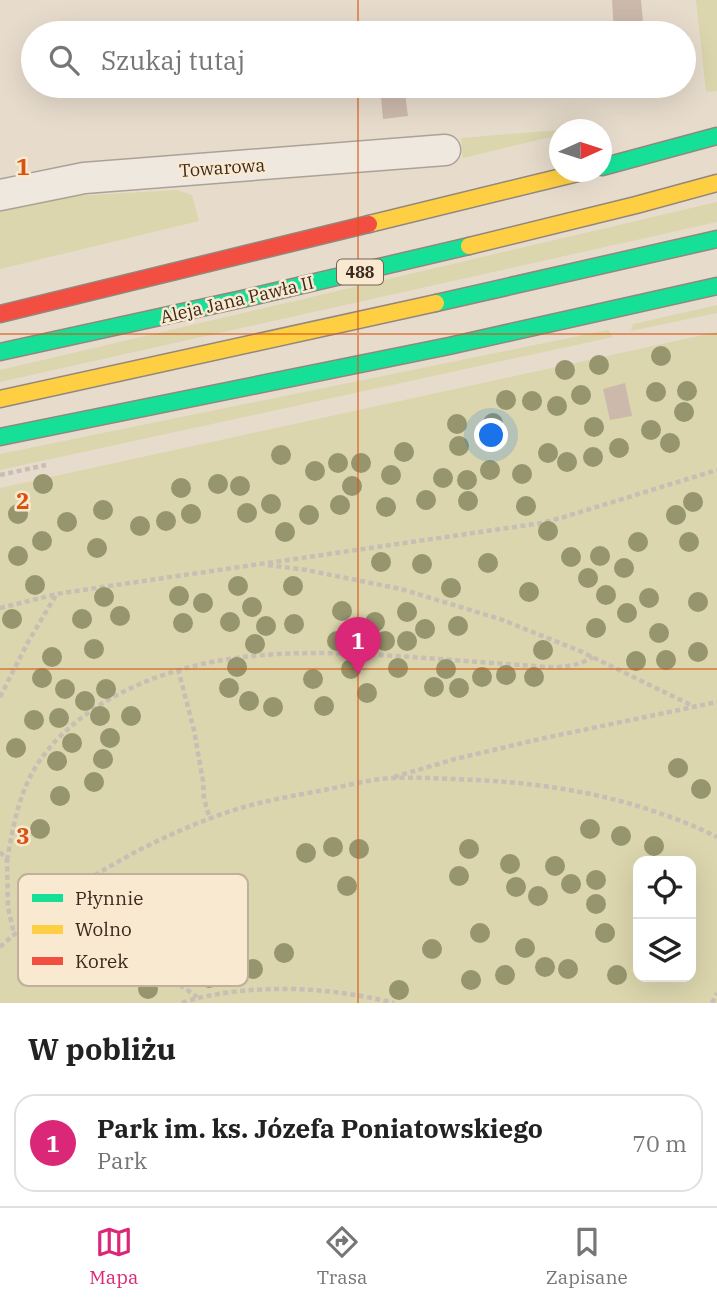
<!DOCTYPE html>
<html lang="pl">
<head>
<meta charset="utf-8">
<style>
	:root { --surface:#fff; --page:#f2f2f2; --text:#222; --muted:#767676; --line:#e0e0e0; --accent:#db2777 }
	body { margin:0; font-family:"IBM Plex Serif",serif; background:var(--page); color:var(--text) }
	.controls { position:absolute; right:21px; bottom:21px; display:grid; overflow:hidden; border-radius:14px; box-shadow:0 7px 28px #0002 }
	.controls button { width:63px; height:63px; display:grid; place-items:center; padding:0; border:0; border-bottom:2px solid var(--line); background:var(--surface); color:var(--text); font:35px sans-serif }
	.compass { position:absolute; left:549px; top:119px; width:63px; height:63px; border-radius:50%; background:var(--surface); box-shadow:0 7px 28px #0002; rotate:87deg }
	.you { position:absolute; left:492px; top:436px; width:24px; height:24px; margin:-18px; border:5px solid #fff; border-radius:50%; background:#1a73e8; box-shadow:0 0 0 10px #1a73e833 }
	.badge { display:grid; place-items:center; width:46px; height:46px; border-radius:50%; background:var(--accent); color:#fff; font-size:23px; font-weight:700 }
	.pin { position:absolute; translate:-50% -58px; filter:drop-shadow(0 2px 4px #0008) }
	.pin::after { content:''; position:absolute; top:37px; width:24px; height:21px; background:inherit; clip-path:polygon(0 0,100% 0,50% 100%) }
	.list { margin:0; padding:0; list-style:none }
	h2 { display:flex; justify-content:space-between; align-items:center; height:91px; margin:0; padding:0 28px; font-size:30px }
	h2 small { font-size:23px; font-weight:400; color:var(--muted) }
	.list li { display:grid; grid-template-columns:46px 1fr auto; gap:21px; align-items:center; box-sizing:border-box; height:98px; margin:0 14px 14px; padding:0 14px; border:2px solid var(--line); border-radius:21px }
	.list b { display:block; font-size:26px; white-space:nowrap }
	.list p { margin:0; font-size:23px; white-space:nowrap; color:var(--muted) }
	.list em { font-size:23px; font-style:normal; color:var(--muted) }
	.icon { flex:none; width:38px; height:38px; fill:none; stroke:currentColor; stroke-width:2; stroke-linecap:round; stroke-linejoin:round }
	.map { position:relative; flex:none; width:717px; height:1003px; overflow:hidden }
	.search { position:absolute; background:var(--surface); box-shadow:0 7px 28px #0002; left:21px; right:21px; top:21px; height:77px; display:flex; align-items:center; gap:18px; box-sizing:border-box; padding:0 24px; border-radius:38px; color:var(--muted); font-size:26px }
	.sheet { height:203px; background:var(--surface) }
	nav { display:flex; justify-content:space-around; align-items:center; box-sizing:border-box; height:98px; border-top:2px solid var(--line); background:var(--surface); font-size:19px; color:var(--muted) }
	nav a { display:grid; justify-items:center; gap:4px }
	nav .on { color:var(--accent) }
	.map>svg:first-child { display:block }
</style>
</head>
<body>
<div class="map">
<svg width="717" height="1003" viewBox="0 0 717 1003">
	<rect width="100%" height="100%" fill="#e7dccc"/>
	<g fill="#dbd6ad" fill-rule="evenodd">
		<polygon points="696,0 717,0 717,91 706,92"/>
		<polygon points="559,130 559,135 463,158 461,138"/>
		<polygon points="177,190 192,195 199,221 0,269 0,211 74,196"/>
		<polygon points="717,202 717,222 0,382 0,370"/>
		<polygon points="717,305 717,313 631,331 633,324"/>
		<polygon points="608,330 613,337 0,470 0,454"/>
		<path d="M 717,332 L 717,1003 L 0,1003 L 0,488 ZM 638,861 L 691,861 L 691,977 L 638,977 Z"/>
	</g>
	<g fill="#ccb9ac">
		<polygon points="612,0 641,0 644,33 614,33"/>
		<polygon points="380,86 404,86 408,116 383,119"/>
		<polygon points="625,383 632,416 610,420 603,389"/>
	</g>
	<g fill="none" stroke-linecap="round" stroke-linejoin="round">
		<defs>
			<polyline id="street" points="0,195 84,178 445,150"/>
			<g id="fast">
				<polyline points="602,167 717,136"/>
				<polyline points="436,303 717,239"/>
				<polyline points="0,352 251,297 469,246"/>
				<polyline points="0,437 449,346 717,286"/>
			</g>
			<g id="slow">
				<polyline points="369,224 582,172"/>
				<polyline points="469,246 636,205 717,183"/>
				<polyline points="0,399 436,303"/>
			</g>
			<polyline id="jam" points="0,314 369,224"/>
		</defs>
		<use href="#street" stroke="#aca195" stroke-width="33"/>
		<use href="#fast" stroke="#92877c" stroke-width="19"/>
		<use href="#slow" stroke="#92877c" stroke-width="19"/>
		<use href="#jam" stroke="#92877c" stroke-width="19"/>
		<g stroke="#c7beb5" stroke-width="4.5" stroke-dasharray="5 3.5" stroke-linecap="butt">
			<polyline points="0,475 46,465"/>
			<polyline points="268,565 306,570 401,589 500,619 580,651 695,707"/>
			<polyline points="0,608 57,594 102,587 542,523 564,517 717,470"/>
			<polyline points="178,669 194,730 203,781 204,799 210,819"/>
			<polyline points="0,697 28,642 56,595"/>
			<polyline points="394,777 455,759 540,739 717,702"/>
			<polyline points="0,852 7,860 8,907 14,934"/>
			<path d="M 7,860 C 13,828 18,796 35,768 C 51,741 76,720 103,703 C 206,641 325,651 440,659 C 467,661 493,663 520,665 C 537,666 556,669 573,665 C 580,664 587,660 593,657"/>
			<path d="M 73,890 C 84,905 94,921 107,934 C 133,960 168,975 197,997"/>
			<path d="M 0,947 C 66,887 147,839 231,811 C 261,801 293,796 324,790 C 346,786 370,779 392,778 C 420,777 449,779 477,780 C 560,784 642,800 717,837"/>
			<path d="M 182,1003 C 200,996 219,994 239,991 C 293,986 341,990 394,1003"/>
			<polyline points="712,1003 717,993"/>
		</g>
		<use href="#street" stroke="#eee8df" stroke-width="30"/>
		<use href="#fast" stroke="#16e098" stroke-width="16"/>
		<use href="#slow" stroke="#ffcf43" stroke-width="16"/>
		<use href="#jam" stroke="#f24e42" stroke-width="16"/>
	</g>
	<g fill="#96956d">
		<circle cx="661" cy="356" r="10"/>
		<circle cx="599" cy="365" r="10"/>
		<circle cx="565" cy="370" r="10"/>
		<circle cx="687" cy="391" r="10"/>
		<circle cx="656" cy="392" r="10"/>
		<circle cx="581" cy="395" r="10"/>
		<circle cx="506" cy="400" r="10"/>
		<circle cx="532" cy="401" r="10"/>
		<circle cx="557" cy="406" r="10"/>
		<circle cx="684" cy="412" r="10"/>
		<circle cx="493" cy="423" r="10"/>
		<circle cx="457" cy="424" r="10"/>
		<circle cx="594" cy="427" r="10"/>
		<circle cx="651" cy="430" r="10"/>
		<circle cx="670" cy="443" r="10"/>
		<circle cx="459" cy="446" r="10"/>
		<circle cx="619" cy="448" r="10"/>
		<circle cx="404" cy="452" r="10"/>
		<circle cx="548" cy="453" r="10"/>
		<circle cx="281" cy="455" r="10"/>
		<circle cx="593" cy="457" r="10"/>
		<circle cx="567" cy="462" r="10"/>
		<circle cx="338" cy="463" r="10"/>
		<circle cx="361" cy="463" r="10"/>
		<circle cx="490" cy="470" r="10"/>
		<circle cx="315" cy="471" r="10"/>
		<circle cx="522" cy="474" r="10"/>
		<circle cx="391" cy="475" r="10"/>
		<circle cx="443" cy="478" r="10"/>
		<circle cx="467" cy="480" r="10"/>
		<circle cx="43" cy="484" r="10"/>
		<circle cx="218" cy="484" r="10"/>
		<circle cx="240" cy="486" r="10"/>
		<circle cx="352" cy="486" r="10"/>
		<circle cx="181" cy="488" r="10"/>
		<circle cx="426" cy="500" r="10"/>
		<circle cx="468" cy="501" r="10"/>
		<circle cx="693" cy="502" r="10"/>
		<circle cx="271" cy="504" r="10"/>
		<circle cx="340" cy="505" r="10"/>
		<circle cx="526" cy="506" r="10"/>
		<circle cx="386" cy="507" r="10"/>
		<circle cx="103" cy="510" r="10"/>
		<circle cx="247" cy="513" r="10"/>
		<circle cx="18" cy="514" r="10"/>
		<circle cx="191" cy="514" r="10"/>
		<circle cx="309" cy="515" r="10"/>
		<circle cx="676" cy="515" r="10"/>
		<circle cx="166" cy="521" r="10"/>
		<circle cx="67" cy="522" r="10"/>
		<circle cx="140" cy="526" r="10"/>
		<circle cx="548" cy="531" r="10"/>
		<circle cx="285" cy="532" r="10"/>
		<circle cx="42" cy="541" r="10"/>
		<circle cx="638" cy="542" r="10"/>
		<circle cx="689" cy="542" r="10"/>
		<circle cx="97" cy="548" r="10"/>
		<circle cx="18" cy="556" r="10"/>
		<circle cx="600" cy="556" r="10"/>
		<circle cx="571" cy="557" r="10"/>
		<circle cx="381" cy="562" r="10"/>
		<circle cx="488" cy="563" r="10"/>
		<circle cx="422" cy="564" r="10"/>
		<circle cx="624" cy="568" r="10"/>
		<circle cx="588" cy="578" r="10"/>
		<circle cx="35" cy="585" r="10"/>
		<circle cx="238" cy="586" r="10"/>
		<circle cx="293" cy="586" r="10"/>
		<circle cx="451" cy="588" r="10"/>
		<circle cx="529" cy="592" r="10"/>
		<circle cx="606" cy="595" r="10"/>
		<circle cx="179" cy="596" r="10"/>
		<circle cx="104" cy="597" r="10"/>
		<circle cx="649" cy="598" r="10"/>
		<circle cx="698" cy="602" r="10"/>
		<circle cx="203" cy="603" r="10"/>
		<circle cx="252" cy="607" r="10"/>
		<circle cx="342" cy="611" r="10"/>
		<circle cx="407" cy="612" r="10"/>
		<circle cx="627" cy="613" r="10"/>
		<circle cx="120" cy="616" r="10"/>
		<circle cx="12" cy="619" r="10"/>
		<circle cx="82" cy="619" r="10"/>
		<circle cx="230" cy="622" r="10"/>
		<circle cx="375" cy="622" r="10"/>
		<circle cx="183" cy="623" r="10"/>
		<circle cx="294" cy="624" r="10"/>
		<circle cx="266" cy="626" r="10"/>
		<circle cx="458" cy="626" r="10"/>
		<circle cx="596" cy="628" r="10"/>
		<circle cx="425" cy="629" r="10"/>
		<circle cx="659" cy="633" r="10"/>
		<circle cx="337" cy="641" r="10"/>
		<circle cx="385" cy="641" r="10"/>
		<circle cx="407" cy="641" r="10"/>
		<circle cx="255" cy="644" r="10"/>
		<circle cx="94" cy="649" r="10"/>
		<circle cx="543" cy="650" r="10"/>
		<circle cx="698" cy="652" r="10"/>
		<circle cx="52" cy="657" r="10"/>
		<circle cx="666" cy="660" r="10"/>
		<circle cx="636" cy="661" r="10"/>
		<circle cx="237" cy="667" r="10"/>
		<circle cx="398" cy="668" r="10"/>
		<circle cx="351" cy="669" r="10"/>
		<circle cx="446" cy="669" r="10"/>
		<circle cx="506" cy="675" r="10"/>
		<circle cx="482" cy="677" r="10"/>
		<circle cx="534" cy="677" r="10"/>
		<circle cx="42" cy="678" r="10"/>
		<circle cx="313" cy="679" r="10"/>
		<circle cx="434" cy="687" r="10"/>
		<circle cx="229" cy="688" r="10"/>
		<circle cx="459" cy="688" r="10"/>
		<circle cx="65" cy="689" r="10"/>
		<circle cx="106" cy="689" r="10"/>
		<circle cx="367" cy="693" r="10"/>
		<circle cx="85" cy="701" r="10"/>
		<circle cx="249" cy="701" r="10"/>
		<circle cx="324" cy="706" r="10"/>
		<circle cx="273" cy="707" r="10"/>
		<circle cx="100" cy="716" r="10"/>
		<circle cx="131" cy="716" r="10"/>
		<circle cx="59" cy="718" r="10"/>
		<circle cx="34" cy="720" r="10"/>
		<circle cx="110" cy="738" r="10"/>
		<circle cx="72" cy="743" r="10"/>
		<circle cx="16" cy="748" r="10"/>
		<circle cx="103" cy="759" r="10"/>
		<circle cx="57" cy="761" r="10"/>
		<circle cx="678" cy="768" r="10"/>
		<circle cx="94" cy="782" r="10"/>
		<circle cx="701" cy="789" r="10"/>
		<circle cx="60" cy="796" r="10"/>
		<circle cx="40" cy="829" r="10"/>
		<circle cx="590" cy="829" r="10"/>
		<circle cx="621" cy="836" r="10"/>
		<circle cx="654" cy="846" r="10"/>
		<circle cx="333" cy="847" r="10"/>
		<circle cx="359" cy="849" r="10"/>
		<circle cx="469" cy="849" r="10"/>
		<circle cx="306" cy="853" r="10"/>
		<circle cx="510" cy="864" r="10"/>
		<circle cx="555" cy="866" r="10"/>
		<circle cx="459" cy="876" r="10"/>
		<circle cx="596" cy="880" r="10"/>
		<circle cx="571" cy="884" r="10"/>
		<circle cx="347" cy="886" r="10"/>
		<circle cx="516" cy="887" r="10"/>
		<circle cx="538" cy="896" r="10"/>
		<circle cx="596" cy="904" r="10"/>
		<circle cx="480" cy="933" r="10"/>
		<circle cx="605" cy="933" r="10"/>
		<circle cx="525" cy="948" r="10"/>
		<circle cx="432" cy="949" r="10"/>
		<circle cx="284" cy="953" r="10"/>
		<circle cx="545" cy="967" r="10"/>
		<circle cx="253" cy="969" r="10"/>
		<circle cx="568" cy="969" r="10"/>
		<circle cx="505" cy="975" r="10"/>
		<circle cx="617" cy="975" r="10"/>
		<circle cx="209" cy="978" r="10"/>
		<circle cx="471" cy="980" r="10"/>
		<circle cx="148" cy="989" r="10"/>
		<circle cx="399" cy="990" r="10"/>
	</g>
	<path fill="none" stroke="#d7540e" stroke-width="2" stroke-opacity="0.55" d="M 358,0 L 358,33M 358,86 L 358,1003M 0,334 L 717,334M 0,669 L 717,669"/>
	<g text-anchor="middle" stroke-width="5" stroke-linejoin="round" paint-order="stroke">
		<rect fill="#f9e9d1" stroke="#756252" stroke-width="2" x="337" y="259.5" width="46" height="25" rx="5"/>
		<g font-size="16" font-weight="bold" fill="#3c281c">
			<text x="360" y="278">488</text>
		</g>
		<g font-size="18" fill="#3c281c" stroke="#f9e9d1">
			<text transform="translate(222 168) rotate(-4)" y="6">Towarowa</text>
			<text transform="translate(237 300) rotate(-13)" y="6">Aleja Jana Pawła II</text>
		</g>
	</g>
	<rect x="18" y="874" width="230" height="112" rx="10" fill="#f9e9d1" stroke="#c0af9b" stroke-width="2"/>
	<rect x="32" y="894" width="31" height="8" fill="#16e098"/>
	<rect x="32" y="925" width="31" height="9" fill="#ffcf43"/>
	<rect x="32" y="957" width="31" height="8" fill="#f24e42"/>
	<g font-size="19" fill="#3c281c">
		<text x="75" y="905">Płynnie</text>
		<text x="75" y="936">Wolno</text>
		<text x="75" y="968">Korek</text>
	</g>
	<g font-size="23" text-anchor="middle" font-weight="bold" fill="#d7540e" stroke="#f9e9d1" stroke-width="5" stroke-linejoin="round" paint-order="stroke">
		<text x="23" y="175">1</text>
		<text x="23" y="509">2</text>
		<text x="23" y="844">3</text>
	</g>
</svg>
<div class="controls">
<button><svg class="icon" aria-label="locate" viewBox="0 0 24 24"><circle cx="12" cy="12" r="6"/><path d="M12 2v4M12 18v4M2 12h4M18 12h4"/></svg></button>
<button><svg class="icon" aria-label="layers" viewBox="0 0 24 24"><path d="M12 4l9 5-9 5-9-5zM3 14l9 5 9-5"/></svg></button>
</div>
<svg class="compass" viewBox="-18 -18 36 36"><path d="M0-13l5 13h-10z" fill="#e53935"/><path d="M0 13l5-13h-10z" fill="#767676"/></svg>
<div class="you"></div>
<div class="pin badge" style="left:358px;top:675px">1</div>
<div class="search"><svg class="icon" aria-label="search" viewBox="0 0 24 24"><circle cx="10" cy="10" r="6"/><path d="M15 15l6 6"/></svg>Szukaj tutaj</div>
</div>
<section class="sheet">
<h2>W pobliżu<small></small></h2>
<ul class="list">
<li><span class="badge">1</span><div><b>Park im. ks. Józefa Poniatowskiego</b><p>Park</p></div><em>70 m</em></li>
</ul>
</section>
<nav>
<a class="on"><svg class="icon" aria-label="map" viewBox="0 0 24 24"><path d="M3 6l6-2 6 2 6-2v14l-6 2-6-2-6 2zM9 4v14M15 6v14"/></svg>Mapa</a>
<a><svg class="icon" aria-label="directions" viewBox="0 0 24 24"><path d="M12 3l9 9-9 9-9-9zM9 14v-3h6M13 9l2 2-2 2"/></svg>Trasa</a>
<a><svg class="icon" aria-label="saved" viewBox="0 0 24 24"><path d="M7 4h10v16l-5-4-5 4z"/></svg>Zapisane</a>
</nav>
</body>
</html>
